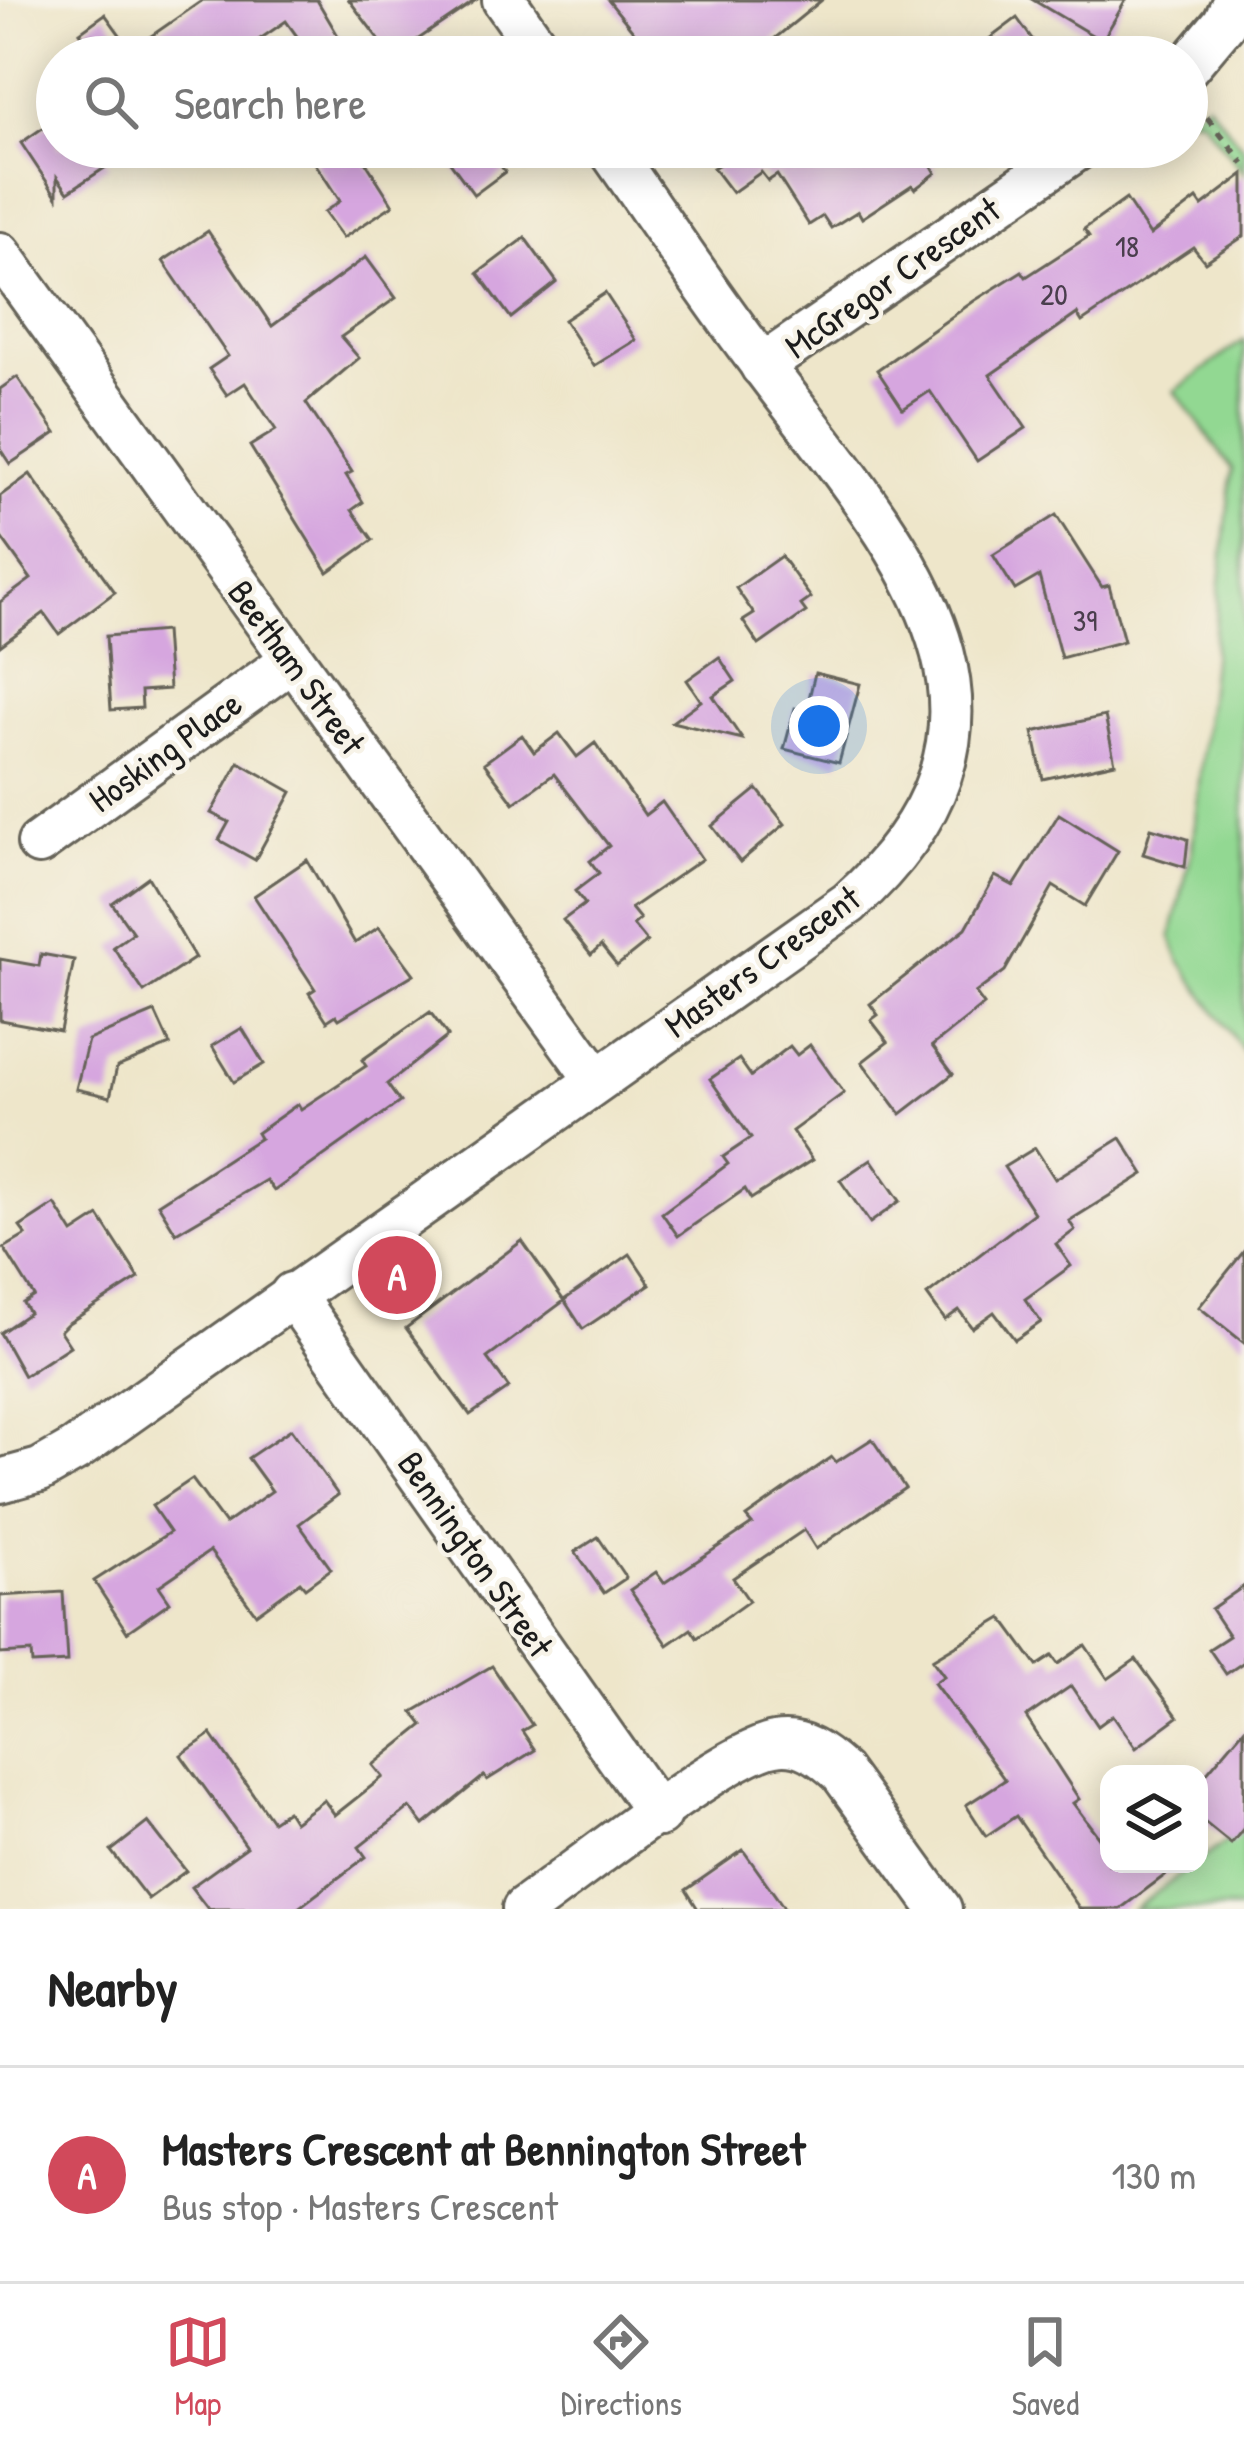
<!DOCTYPE html>
<html lang="en">
<head>
<meta charset="utf-8">
<style>
	:root { --surface:#fff; --page:#f6f6f6; --text:#222; --muted:#767676; --line:#e0e0e0; --accent:#d1495b }
	body { margin:0; font-family:"Patrick Hand",sans-serif; background:var(--page); color:var(--text) }
	.controls { position:absolute; right:36px; bottom:36px; display:grid; overflow:hidden; border-radius:24px; box-shadow:0 6px 30px #0003 }
	.controls button { width:108px; height:108px; display:grid; place-items:center; padding:0; border:0; border-bottom:3px solid var(--line); background:var(--surface); color:var(--text); font:60px sans-serif }
	.you { position:absolute; left:819px; top:726px; width:42px; height:42px; margin:-30px; border:9px solid #fff; border-radius:50%; background:#1a73e8; box-shadow:0 0 0 18px #1a73e833 }
	.badge { display:grid; place-items:center; width:78px; height:78px; border-radius:50%; background:var(--accent); color:#fff; font-size:39px; font-weight:700 }
	.pin { position:absolute; translate:-50% -50%; border:6px solid #fff; box-shadow:0 3px 12px #0006 }
	.list { margin:0; padding:0; list-style:none }
	h2 { display:flex; justify-content:space-between; align-items:center; height:156px; margin:0; padding:0 48px; font-size:51px }
	h2 small { font-size:39px; font-weight:400; color:var(--muted) }
	.list li { display:grid; grid-template-columns:78px 1fr auto; gap:36px; align-items:center; box-sizing:border-box; height:216px; padding:0 48px; border-top:3px solid var(--line) }
	.list b { display:block; font-size:45px; white-space:nowrap }
	.list p { margin:0; font-size:39px; white-space:nowrap; color:var(--muted) }
	.list em { font-size:39px; font-style:normal; color:var(--muted) }
	.icon { flex:none; width:66px; height:66px; fill:none; stroke:currentColor; stroke-width:2; stroke-linecap:round; stroke-linejoin:round }
	.map { position:relative; flex:none; width:1244px; height:1909px; overflow:hidden }
	.search { position:absolute; background:var(--surface); box-shadow:0 6px 30px #0003; left:36px; right:36px; top:36px; height:132px; display:flex; align-items:center; gap:30px; box-sizing:border-box; padding:0 42px; border-radius:66px; color:var(--muted); font-size:45px }
	.sheet { height:372px; background:var(--surface) }
	nav { display:flex; justify-content:space-around; align-items:center; box-sizing:border-box; height:168px; border-top:3px solid var(--line); background:var(--surface); font-size:33px; color:var(--muted) }
	nav a { display:grid; justify-items:center; gap:6px }
	nav .on { color:var(--accent) }
	.map>svg:first-child { display:block }
</style>
</head>
<body>
<div class="map">
<svg width="1244" height="1909" viewBox="0 0 1244 1909">
	<rect width="100%" height="100%" fill="#f7f3e8"/>
	<filter id="ink" filterUnits="userSpaceOnUse"><feTurbulence type="fractalNoise" baseFrequency=".00833" numOctaves="2"/><feDisplacementMap in="SourceGraphic" scale="24" xChannelSelector="R" yChannelSelector="G"/><feConvolveMatrix kernelMatrix="1 2 1 2 8 2 1 2 1" color-interpolation-filters="sRGB"/></filter>
	<filter id="wash" filterUnits="userSpaceOnUse"><feTurbulence type="fractalNoise" baseFrequency=".004" numOctaves="4" result="noise"/><feDisplacementMap in="SourceGraphic" scale="48" xChannelSelector="R" yChannelSelector="G"/><feGaussianBlur stdDeviation="2.7" result="paint"/><feColorMatrix in="noise" values="0 0 0 0 0 0 0 0 0 0 0 0 0 0 0 0 0 1.4 0 .05"/><feComposite in="paint" operator="in"/></filter>
	<g filter="url(#wash)">
		<rect width="100%" height="100%" fill="#eee6ca"/>
		<g fill="#92d892" stroke="#577a57" stroke-width="3">
			<polygon points="1207,102 1244,149 1244,173 1201,119 1189,117"/>
			<polygon points="1244,340 1244,1053 1179,959 1171,937 1192,850 1232,469 1175,391"/>
			<polygon points="1244,1828 1244,1909 1134,1909"/>
		</g>
		<g id="blocks">
			<g fill="#d6a6df">
				<polygon points="203,0 317,0 340,39 312,57 286,21 234,57 98,57 80,32 105,14 131,50"/>
				<polygon points="349,0 476,0 392,57"/>
				<polygon points="608,0 822,0 752,57 654,57"/>
				<polygon points="1033,0 1126,0 1102,41"/>
				<polygon points="1017,18 1045,57 965,57"/>
				<polygon points="57,118 57,147 96,147 109,165 68,192 57,177 57,197 21,143"/>
				<polygon points="336,147 356,147 393,205 343,238 324,212 340,201 315,163"/>
				<polygon points="439,147 488,147 505,172 474,195"/>
				<polygon points="709,147 957,147 932,166 936,173 915,189 912,185 862,218 858,211 831,228 823,216 809,225 777,175 768,181 761,172 732,193 713,168 721,163"/>
				<polygon points="1244,174 1244,236 1205,262 1193,247 1082,322 1077,314 990,375 1026,428 977,461 930,391 903,409 877,370 974,301 1022,271 1026,277 1089,236 1084,229 1126,199 1150,235 1197,199 1202,206"/>
				<polygon points="208,231 272,326 366,257 396,298 341,337 359,358 306,403 352,472 346,475 363,502 352,510 373,540 328,572 250,446 276,430 245,383 227,395 209,369 228,356 163,261"/>
				<polygon points="525,238 557,282 511,318 478,273"/>
				<polygon points="605,293 636,340 594,366 564,320"/>
				<polygon points="17,377 56,433 10,464 0,449 0,389"/>
				<polygon points="30,474 115,592 59,634 44,613 0,646 0,602 31,579 0,536 0,496"/>
				<polygon points="1056,515 1102,587 1109,585 1124,641 1061,658 1039,576 1015,590 993,555"/>
				<polygon points="781,556 811,598 801,605 806,612 759,645 743,621 754,614 736,588"/>
				<polygon points="165,631 169,689 141,691 142,708 111,710 106,636"/>
				<polygon points="719,657 735,681 713,696 742,739 672,722 701,701 687,680"/>
				<polygon points="815,673 860,684 839,763 784,749 795,708 806,711"/>
				<polygon points="1105,716 1115,763 1043,779 1033,732"/>
				<polygon points="559,733 577,757 595,743 645,815 662,802 702,859 631,908 640,919 633,925 647,942 617,966 601,946 591,955 563,920 585,904 575,891 599,873 590,861 609,846 554,774 514,803 484,763 522,735 534,752"/>
				<polygon points="239,762 292,792 255,860 219,840 229,822 211,813"/>
				<polygon points="757,789 785,824 740,862 712,826"/>
				<polygon points="1059,814 1118,851 1085,906 1053,886 1005,971 975,993 984,1005 932,1046 953,1074 901,1114 862,1062 888,1042 871,1020 878,1015 870,1004 966,928 995,876 1014,886"/>
				<polygon points="1151,828 1188,839 1185,867 1143,854"/>
				<polygon points="307,860 355,943 379,927 414,974 339,1019 336,1015 327,1021 309,993 315,989 254,896"/>
				<polygon points="148,877 195,958 144,992 113,947 133,933 112,903"/>
				<polygon points="41,954 74,960 60,1031 0,1020 0,959 39,966"/>
				<polygon points="155,1012 170,1045 117,1067 110,1097 76,1089 88,1040"/>
				<polygon points="430,1012 448,1036 387,1084 400,1102 274,1191 266,1180 176,1233 158,1204 260,1138 257,1133 298,1104 301,1109 366,1066 362,1060"/>
				<polygon points="242,1028 264,1064 234,1082 212,1046"/>
				<polygon points="810,1045 844,1093 792,1131 812,1160 751,1199 745,1189 678,1236 662,1213 728,1164 723,1157 751,1138 710,1079 739,1059 751,1076 790,1046 797,1055"/>
				<polygon points="1121,1138 1144,1174 1069,1221 1075,1230 1056,1244 1071,1266 1025,1299 1041,1322 1015,1340 994,1312 972,1328 959,1310 945,1320 927,1295 1034,1213 1004,1167 1035,1148 1055,1179"/>
				<polygon points="871,1159 900,1201 870,1223 840,1180"/>
				<polygon points="55,1204 73,1233 99,1216 139,1278 67,1324 60,1331 70,1346 24,1376 0,1333 29,1313 23,1303 34,1296 4,1248 26,1235 20,1227"/>
				<polygon points="522,1241 564,1301 487,1358 509,1388 470,1415 406,1328"/>
				<polygon points="1244,1251 1244,1343 1199,1307"/>
				<polygon points="630,1254 650,1284 583,1329 564,1300"/>
				<polygon points="291,1429 338,1495 299,1524 331,1569 305,1588 300,1582 256,1614 210,1551 159,1586 170,1602 127,1632 94,1581 170,1532 152,1506 192,1479 225,1524 272,1491 248,1458"/>
				<polygon points="872,1439 905,1488 816,1549 804,1530 733,1578 749,1601 697,1638 691,1629 668,1645 630,1590 656,1572 664,1583 752,1524 746,1517 763,1505 832,1457 836,1462"/>
				<polygon points="598,1537 626,1578 604,1593 575,1552"/>
				<polygon points="1244,1586 1244,1662 1226,1674 1209,1649 1229,1636 1211,1609"/>
				<polygon points="63,1592 67,1662 32,1664 31,1652 0,1654 0,1596"/>
				<polygon points="1002,1618 1037,1666 1052,1656 1058,1664 1085,1645 1108,1679 1136,1659 1178,1717 1136,1748 1113,1715 1098,1726 1071,1686 1026,1717 1079,1799 1073,1803 1109,1851 1109,1864 1180,1864 1120,1909 1080,1909 1016,1816 986,1836 966,1805 1005,1780 934,1683 944,1676 932,1660"/>
				<polygon points="492,1666 532,1725 522,1731 535,1750 487,1780 484,1776 424,1825 410,1807 359,1847 366,1857 297,1909 208,1909 191,1887 247,1847 181,1755 211,1734 272,1821 287,1811 294,1822 324,1800 335,1815 383,1777 373,1765 423,1725 413,1712"/>
				<polygon points="1244,1729 1244,1828 1231,1844 1199,1818 1199,1782"/>
				<polygon points="148,1822 186,1871 148,1899 111,1851"/>
				<polygon points="743,1850 785,1909 698,1909 686,1890"/>
			</g>
		</g>
	</g>
	<g filter="url(#ink)">
		<use href="#blocks" fill-opacity="0" stroke="#666359" stroke-width="3"/>
		<g fill="none" stroke-linecap="round" stroke-linejoin="round">
			<defs>
				<g id="street">
					<polyline points="504,0 544,57"/>
					<polyline points="1187,67 1224,23 1235,0"/>
					<polyline points="0,254 596,1079"/>
					<polyline points="762,366 1080,147"/>
					<polyline points="39,843 292,660"/>
					<polyline points="292,1294 659,1815"/>
					<path d="M 0,1481 L 40,1470 L 75,1450 L 849,903 C 1061,713 895,542 766,370 C 711,298 660,221 608,147"/>
					<path d="M 524,1909 C 574,1874 725,1752 775,1744 C 802,1739 822,1755 841,1772 L 940,1909"/>
				</g>
			</defs>
			<use href="#street" stroke="#666359" stroke-width="48"/>
			<polyline stroke="#666359" stroke-width="6" stroke-dasharray="9 9" stroke-linecap="butt" points="1196,103 1244,164"/>
			<use href="#street" stroke="#fff" stroke-width="42"/>
		</g>
	</g>
	<g text-anchor="middle" stroke-width="9" stroke-linejoin="round" paint-order="stroke">
		<g font-size="30" fill="#4a3e4d">
			<text x="1127" y="257">18</text>
			<text x="1054" y="305">20</text>
			<text x="1085" y="631">39</text>
		</g>
		<g font-size="36" fill="#1c1c1c" stroke="#f7f3e8">
			<text transform="translate(892 277) rotate(-35)" y="13">McGregor Crescent</text>
			<text transform="translate(297 667) rotate(54)" y="13">Beetham Street</text>
			<text transform="translate(165 751) rotate(-36)" y="13">Hosking Place</text>
			<text transform="translate(762 961) rotate(-36)" y="13">Masters Crescent</text>
			<text transform="translate(476 1554) rotate(55)" y="13">Bennington Street</text>
		</g>
	</g>
</svg>
<div class="controls">
<button><svg class="icon" aria-label="layers" viewBox="0 0 24 24"><path d="M12 4l9 5-9 5-9-5zM3 14l9 5 9-5"/></svg></button>
</div>
<div class="you"></div>
<div class="pin badge" style="left:397px;top:1275px">A</div>
<div class="search"><svg class="icon" aria-label="search" viewBox="0 0 24 24"><circle cx="10" cy="10" r="6"/><path d="M15 15l6 6"/></svg>Search here</div>
</div>
<section class="sheet">
<h2>Nearby<small></small></h2>
<ul class="list">
<li><span class="badge">A</span><div><b>Masters Crescent at Bennington Street</b><p>Bus stop · Masters Crescent</p></div><em>130 m</em></li>
</ul>
</section>
<nav>
<a class="on"><svg class="icon" aria-label="map" viewBox="0 0 24 24"><path d="M3 6l6-2 6 2 6-2v14l-6 2-6-2-6 2zM9 4v14M15 6v14"/></svg>Map</a>
<a><svg class="icon" aria-label="directions" viewBox="0 0 24 24"><path d="M12 3l9 9-9 9-9-9zM9 14v-3h6M13 9l2 2-2 2"/></svg>Directions</a>
<a><svg class="icon" aria-label="saved" viewBox="0 0 24 24"><path d="M7 4h10v16l-5-4-5 4z"/></svg>Saved</a>
</nav>
</body>
</html>
